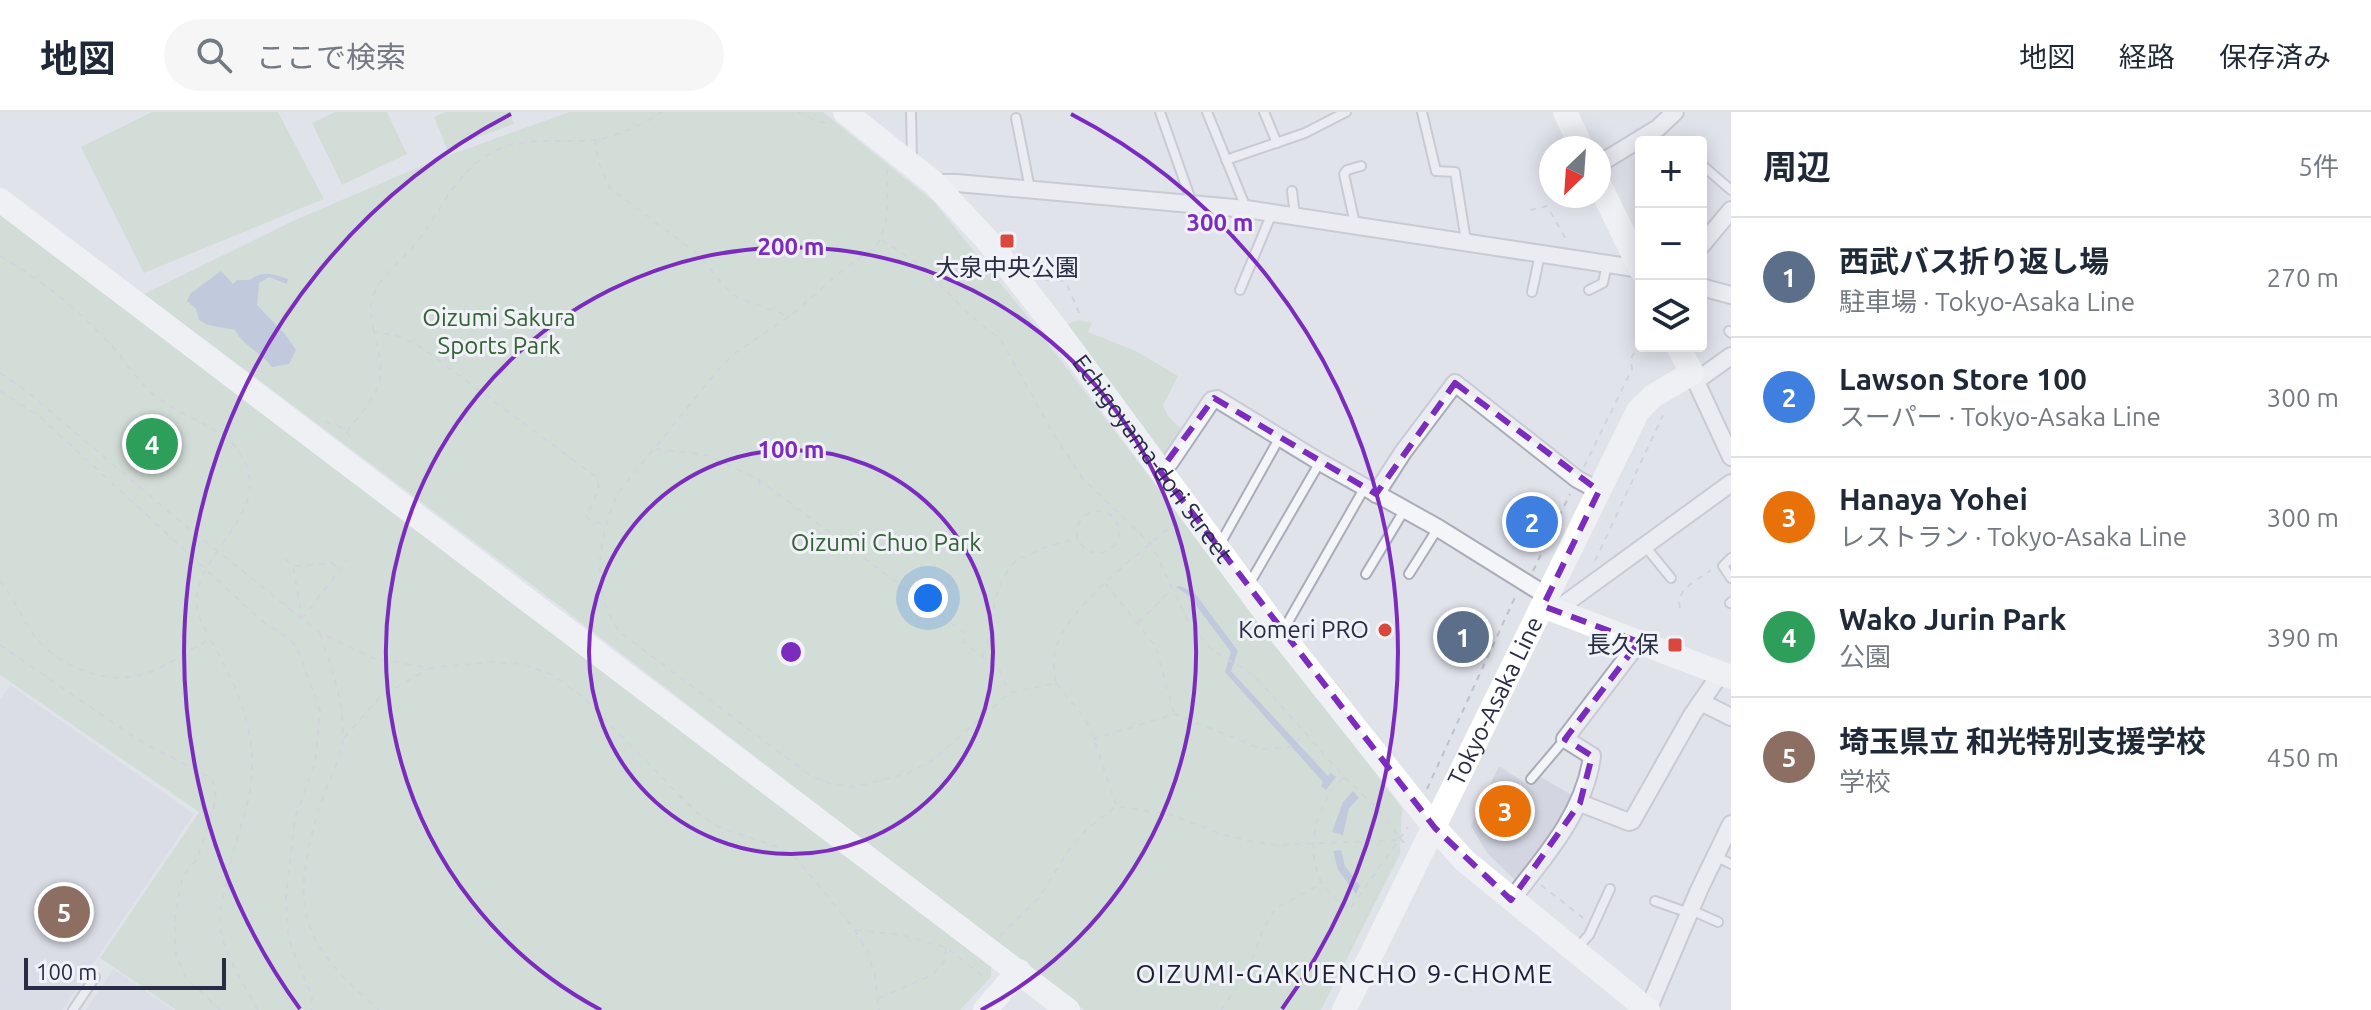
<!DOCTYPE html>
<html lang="ja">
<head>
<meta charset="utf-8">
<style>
	:root { --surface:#fff; --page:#f6f6f7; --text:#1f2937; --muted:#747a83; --line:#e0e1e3; --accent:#7c3aed }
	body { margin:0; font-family:Ubuntu,"Noto Sans JP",sans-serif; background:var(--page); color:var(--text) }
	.controls { position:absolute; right:24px; top:24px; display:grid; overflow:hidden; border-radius:8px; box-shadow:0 4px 20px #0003 }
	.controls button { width:72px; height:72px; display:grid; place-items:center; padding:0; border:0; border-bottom:2px solid var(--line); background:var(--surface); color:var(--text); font:40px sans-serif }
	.compass { position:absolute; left:1539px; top:24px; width:72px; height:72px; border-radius:50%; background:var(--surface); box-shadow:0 4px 20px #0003; rotate:205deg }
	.scale { position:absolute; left:24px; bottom:20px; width:202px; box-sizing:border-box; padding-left:8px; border:4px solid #282c44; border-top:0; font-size:22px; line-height:28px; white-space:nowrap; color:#282c44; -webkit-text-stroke:6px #f1f2f8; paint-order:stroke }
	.you { position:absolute; left:928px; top:486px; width:28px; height:28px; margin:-20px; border:6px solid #fff; border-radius:50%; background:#1a73e8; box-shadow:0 0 0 12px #1a73e833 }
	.badge { display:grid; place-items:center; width:52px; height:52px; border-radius:50%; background:var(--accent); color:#fff; font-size:26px; font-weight:700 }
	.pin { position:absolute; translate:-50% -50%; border:4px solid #fff; box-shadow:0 2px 8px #0006 }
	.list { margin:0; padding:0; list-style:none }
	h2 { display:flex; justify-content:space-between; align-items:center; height:104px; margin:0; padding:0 32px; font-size:34px }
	h2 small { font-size:26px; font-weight:400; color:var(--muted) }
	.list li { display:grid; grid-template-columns:52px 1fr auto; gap:24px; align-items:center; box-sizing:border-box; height:120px; padding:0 32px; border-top:2px solid var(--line) }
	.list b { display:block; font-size:30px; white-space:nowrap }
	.list p { margin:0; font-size:26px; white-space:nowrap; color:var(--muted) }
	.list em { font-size:26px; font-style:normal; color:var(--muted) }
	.icon { flex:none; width:44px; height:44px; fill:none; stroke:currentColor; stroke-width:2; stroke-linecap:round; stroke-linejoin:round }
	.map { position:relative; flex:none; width:1731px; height:898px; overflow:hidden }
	header { display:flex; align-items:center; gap:48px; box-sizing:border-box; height:112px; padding:0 40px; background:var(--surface); border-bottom:2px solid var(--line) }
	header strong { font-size:38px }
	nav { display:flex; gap:44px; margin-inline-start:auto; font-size:28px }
	.search { width:560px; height:72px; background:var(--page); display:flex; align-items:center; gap:20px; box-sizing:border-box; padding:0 28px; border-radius:44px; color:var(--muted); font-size:30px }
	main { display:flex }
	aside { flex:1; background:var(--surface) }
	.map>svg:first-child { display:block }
</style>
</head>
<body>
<header>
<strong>地図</strong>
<div class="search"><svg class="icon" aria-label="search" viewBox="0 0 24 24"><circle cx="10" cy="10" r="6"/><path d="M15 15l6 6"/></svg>ここで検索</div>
<nav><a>地図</a><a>経路</a><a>保存済み</a></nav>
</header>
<main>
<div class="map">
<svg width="1731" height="898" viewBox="0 0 1731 898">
	<rect width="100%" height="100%" fill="#e1e3eb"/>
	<g fill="#d3d5e0">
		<polygon points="10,573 194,702 62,898 0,898 0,588"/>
		<polygon points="1499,654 1530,674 1539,664 1575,685 1519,772 1488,742 1471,714"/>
		<polygon points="114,856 114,857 173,898 86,898"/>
	</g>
	<g fill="#c2d5c1">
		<polygon points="152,0 278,0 324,87 144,161 81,35"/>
		<polygon points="335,0 387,0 407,42 342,73 312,11"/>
		<polygon points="446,0 510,0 514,12 447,37 434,5"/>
		<polygon points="569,0 823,0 933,89 1024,200 1402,696 1400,742 1321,898 1084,898 536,476 144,182 295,108 433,49"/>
		<polygon points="0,102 991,854 991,865 960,898 176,898 100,846 199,700 0,563"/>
		<polygon points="1079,208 1092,211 1088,220 1136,239 1178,264 1163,293 1168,304 1182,318 1163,344 1067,212"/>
	</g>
	<g fill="#99a8cd">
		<path d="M 221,159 L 233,172 L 237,168 L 250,168 C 263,158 273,162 288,167 L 287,172 L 269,165 L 259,171 L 257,193 L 285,222 L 296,238 L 289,252 L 272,255 C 261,240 243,234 235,218 L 208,213 L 199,208 L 196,197 L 187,189 L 190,182 Z"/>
		<polygon points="1180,474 1194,480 1238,539 1231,559 1328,664 1331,661 1336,665 1326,678 1321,674 1323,670 1225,560 1231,540 1189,484 1176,475"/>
		<polygon points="1353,679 1359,686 1349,696 1343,723 1332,720 1343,690"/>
		<polygon points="1341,738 1345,754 1360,774 1356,782 1338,758 1333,739"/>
	</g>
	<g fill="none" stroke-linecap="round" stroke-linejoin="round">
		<defs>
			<g id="lane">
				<polyline points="911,0 912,47"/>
				<polyline points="1160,0 1192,91"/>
				<polyline points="1207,0 1246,96"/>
				<polyline points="1264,0 1277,31"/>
				<polyline points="1422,0 1436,59 1455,60 1466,129"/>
				<polyline points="1016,6 1030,77"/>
				<polyline points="1226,48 1305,21 1346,0"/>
				<polyline points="1701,52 1731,78"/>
				<polyline points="1292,79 1295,104"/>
				<polyline points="1355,112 1344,62 1347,58 1361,54"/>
				<polyline points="1240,178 1272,101"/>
				<polyline points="1589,178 1603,171 1607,152"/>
				<polyline points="1532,180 1540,142"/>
				<polyline points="1729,219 1731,221"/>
				<polyline points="1220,432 1280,325"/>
				<polyline points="1644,433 1671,466"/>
				<polyline points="1731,446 1723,454 1731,466"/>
				<polyline points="1366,462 1405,397"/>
				<polyline points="1409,462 1438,416"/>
				<polyline points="1248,474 1320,350"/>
				<polyline points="1730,491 1731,490"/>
				<polyline points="1284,517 1365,375"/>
				<polyline points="1531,667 1565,627"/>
				<polyline points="1715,744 1731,752"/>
				<polyline points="1655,789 1689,801"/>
				<polyline points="1691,798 1718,810"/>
				<polyline points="1578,835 1589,823 1610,777"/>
				<polyline points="73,898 95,865"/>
			</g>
			<g id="street">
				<polyline points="1599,52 1658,16 1675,0"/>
				<polyline points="934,71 957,71 1246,97 1641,157"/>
				<polyline points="1701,134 1731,98"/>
				<polyline points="1701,175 1731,183"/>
				<polyline points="1692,261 1731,345"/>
				<polyline points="1696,269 1731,244"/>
				<polyline points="1160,359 1170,350 1212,288 1217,287 1320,350 1438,416 1547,484"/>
				<polyline points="1376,382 1403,340 1455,271 1577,367 1599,379"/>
				<polyline points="1555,499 1731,371"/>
				<polyline points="1701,590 1731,605"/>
				<polyline points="1580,691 1629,710 1632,709 1692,603 1721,561"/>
				<path d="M 1511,788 C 1544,746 1585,700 1592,644 L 1565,627 L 1639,530"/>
				<polyline points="1648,898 1699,778 1731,712"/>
			</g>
		</defs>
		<use href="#lane" stroke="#aaacb9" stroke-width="12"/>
		<use href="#street" stroke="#aaacb9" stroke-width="20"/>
		<g stroke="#bfc1ca" stroke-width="2" stroke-dasharray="6 6" stroke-linecap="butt">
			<polyline points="798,0 818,10 830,11"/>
			<polyline points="595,27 599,52 610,76 699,143 724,174 738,186 789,204"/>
			<path d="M 887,57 L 887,102 L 881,127 L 875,135 L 838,162 L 790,204 L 738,239 L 722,253 L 618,381 C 598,425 589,481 621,521 L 811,664 L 829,671 L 854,675 L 908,661 L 933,648 L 1009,581 L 1056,571 C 1055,561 1052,550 1055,540 C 1064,496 1142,440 1176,410"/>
			<polyline points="1530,98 1547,94 1567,129"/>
			<polyline points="882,128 920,153 970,203 1001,228 1054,323 1083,367 1151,432 1190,513 1213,539 1246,558 1262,572 1344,665 1374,693 1404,731"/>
			<path d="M 0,144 C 41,167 77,197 109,231 C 124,247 136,267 152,281 C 175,301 207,310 230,329 C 241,339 250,357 250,372 C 250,418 183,456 199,504 C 202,511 206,519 210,526"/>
			<polyline points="1046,168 1055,167 1066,170 1080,203"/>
			<path d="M 374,219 C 362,177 386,165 411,137 C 434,111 447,77 473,54 C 508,23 541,30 582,29 C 611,28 638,15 662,0"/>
			<polyline points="0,261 24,277 176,406 320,521 373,546 429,556 493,550 522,552 551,562 583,585 696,700 721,716 778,735 797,747 855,818 868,841 875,863 879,898"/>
			<polyline points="0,279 39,304 262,509 290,527 299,540 320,598 315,651 295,706 286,786 288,825 312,885 311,898"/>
			<path d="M 325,310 C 337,312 350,317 352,331"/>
			<path d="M 347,320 C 378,279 389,273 374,220 L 398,224 L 421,235 L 596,365 L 599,376 L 587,405 L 591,409 L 605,413"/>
			<polyline points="656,337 707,343 758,367 762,378"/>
			<polyline points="1584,355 1632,257 1631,247 1641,228"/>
			<polyline points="758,367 965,521 964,530 1000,559 1009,580"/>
			<circle cx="1098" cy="420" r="21"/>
			<polyline points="285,447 293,454 302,506"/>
			<polyline points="1595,449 1663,303"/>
			<polyline points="295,454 332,451 338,456"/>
			<polyline points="1533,459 1570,382"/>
			<path d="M 0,469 C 14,485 21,505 33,522 C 57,554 105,574 144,562 C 167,555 189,538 210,527 C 236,572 257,618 251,671 C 248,699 235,727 230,754 C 227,772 218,797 220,815 C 224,844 245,873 258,898"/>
			<polyline points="1105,471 1156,535 1174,601"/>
			<path d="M 1680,496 C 1675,477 1697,469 1711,458"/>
			<polyline points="302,507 347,448"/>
			<polyline points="1138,511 1172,477"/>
			<path d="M 320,522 C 332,555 343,588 343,624 C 343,643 326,674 320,694 C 289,795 299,830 379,898"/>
			<polyline points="0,533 140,629 209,665 216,675 215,691 197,747 183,764 175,804 176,844 186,866 220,898"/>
			<path d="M 983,544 C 997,507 988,474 1020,445 L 1025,446 C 1039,435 1060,431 1078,427"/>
			<polyline points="1056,571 1084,605 1091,618 1116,693"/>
			<polyline points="344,626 379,586 428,557"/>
			<polyline points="1093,627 1175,602 1262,637 1290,635 1306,620"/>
			<path d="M 1343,666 C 1316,691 1304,737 1322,771 C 1328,782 1340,790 1349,798 L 1408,715"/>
			<polyline points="1427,677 1516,483"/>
			<polyline points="1541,773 1583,806"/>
			<polyline points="856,818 901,823 946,835 985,866"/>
			<polyline points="1000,824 1040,785 1068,739 1084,720 1116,694 1172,703 1221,722 1248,729 1277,733 1399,728"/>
			<polyline points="879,886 932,863 944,850 946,835"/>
			<polyline points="1221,898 1248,859 1264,815 1276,796 1323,771"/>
		</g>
		<use href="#lane" stroke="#f4f5f9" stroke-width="8"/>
		<use href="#street" stroke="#f4f5f9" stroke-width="16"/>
		<g stroke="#fff" stroke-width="24">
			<path id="s1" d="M 845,0 L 934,71 L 987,128 L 1055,215 L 1281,522 L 1435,716 L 1465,749 L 1648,898"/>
			<polyline points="1565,0 1582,36"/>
			<polyline points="1599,72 1641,158"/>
			<polyline points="0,88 1068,898"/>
			<polyline points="1543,494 1731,565"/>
			<polyline points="985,898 1019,859"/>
			<path id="s2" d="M 1344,898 L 1638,299 L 1653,284 L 1692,261 L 1678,234"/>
		</g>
	</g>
	<path d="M0 0H1731V898H0ZM 1455,271 L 1599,379 L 1543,494 L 1639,530 L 1565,627 L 1592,644 L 1580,691 L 1511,788 L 1435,716 L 1160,359 L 1214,286 L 1376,382 Z" fill="#e1e3eb" fill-opacity=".55" fill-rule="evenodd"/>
	<path fill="none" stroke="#7b2cbf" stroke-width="6" stroke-dasharray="16 10" stroke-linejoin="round" d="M 1455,271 L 1599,379 L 1543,494 L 1639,530 L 1565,627 L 1592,644 L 1580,691 L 1511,788 L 1435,716 L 1160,359 L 1214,286 L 1376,382 Z"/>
	<g fill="none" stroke="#7b2cbf" stroke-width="4">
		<circle cx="791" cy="540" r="202"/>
		<path d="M601 898A405 405 0 1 1 981 898"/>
		<path d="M300 897A607 607 0 0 1 511 2M1071 2A607 607 0 0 1 1282 897"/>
	</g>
	<g fill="#d9473d" stroke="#f1f2f8" stroke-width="3">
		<rect x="999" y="121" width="16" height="16" rx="4"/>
		<circle cx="1385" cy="518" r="8"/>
		<rect x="1667" y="525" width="16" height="16" rx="4"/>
	</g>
	<g text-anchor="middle" stroke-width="6" stroke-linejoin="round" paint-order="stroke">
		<g font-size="24" fill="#282c44" stroke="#f1f2f8" text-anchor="end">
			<text x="1007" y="164" text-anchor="middle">大泉中央公園</text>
			<text x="1369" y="526">Komeri PRO</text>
			<text x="1659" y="541">長久保</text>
		</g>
		<g font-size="24" fill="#346135" stroke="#f1f2f8">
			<text x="499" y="214">Oizumi Sakura<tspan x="499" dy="28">Sports Park</tspan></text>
			<text x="886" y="439">Oizumi Chuo Park</text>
		</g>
		<g font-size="24" fill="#282c44" stroke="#f1f2f8">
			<text dy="8" stroke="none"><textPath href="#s1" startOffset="466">Echigoyama-dori Street</textPath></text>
			<text dy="8" stroke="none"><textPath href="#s2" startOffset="344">Tokyo-Asaka Line</textPath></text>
		</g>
		<g font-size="26" letter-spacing="2" fill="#1a1d35" stroke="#f1f2f8">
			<text x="1345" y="871">OIZUMI-GAKUENCHO 9-CHOME</text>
		</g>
	</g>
	<circle cx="791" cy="540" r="12" fill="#7b2cbf" stroke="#f1f2f8" stroke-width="4"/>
	<g font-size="24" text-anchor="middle" font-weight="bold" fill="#7b2cbf" stroke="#f1f2f8" stroke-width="6" stroke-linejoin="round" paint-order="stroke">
		<text x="1220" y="119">300 m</text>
		<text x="791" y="143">200 m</text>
		<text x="791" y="346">100 m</text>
	</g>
</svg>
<div class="controls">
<button>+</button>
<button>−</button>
<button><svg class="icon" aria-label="layers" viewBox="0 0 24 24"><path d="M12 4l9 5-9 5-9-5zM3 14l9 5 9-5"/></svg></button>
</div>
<svg class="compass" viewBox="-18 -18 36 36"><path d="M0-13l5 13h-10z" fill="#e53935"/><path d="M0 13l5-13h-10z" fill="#747a83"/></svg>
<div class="scale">100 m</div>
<div class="you"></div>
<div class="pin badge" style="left:1463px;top:525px;background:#5c6f8a">1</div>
<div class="pin badge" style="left:1532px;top:410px;background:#3f7fe0">2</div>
<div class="pin badge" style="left:1505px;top:699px;background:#e8710a">3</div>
<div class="pin badge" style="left:152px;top:332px;background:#2e9e5b">4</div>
<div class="pin badge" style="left:64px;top:800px;background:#8d6e63">5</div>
</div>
<aside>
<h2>周辺<small>5件</small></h2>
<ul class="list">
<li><span class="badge" style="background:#5c6f8a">1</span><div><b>西武バス折り返し場</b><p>駐車場 · Tokyo-Asaka Line</p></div><em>270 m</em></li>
<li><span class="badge" style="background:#3f7fe0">2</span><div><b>Lawson Store 100</b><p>スーパー · Tokyo-Asaka Line</p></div><em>300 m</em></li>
<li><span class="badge" style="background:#e8710a">3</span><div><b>Hanaya Yohei</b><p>レストラン · Tokyo-Asaka Line</p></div><em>300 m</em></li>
<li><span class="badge" style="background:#2e9e5b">4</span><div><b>Wako Jurin Park</b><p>公園</p></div><em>390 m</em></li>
<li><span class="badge" style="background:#8d6e63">5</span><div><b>埼玉県立 和光特別支援学校</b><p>学校</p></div><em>450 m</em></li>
</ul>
</aside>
</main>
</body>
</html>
